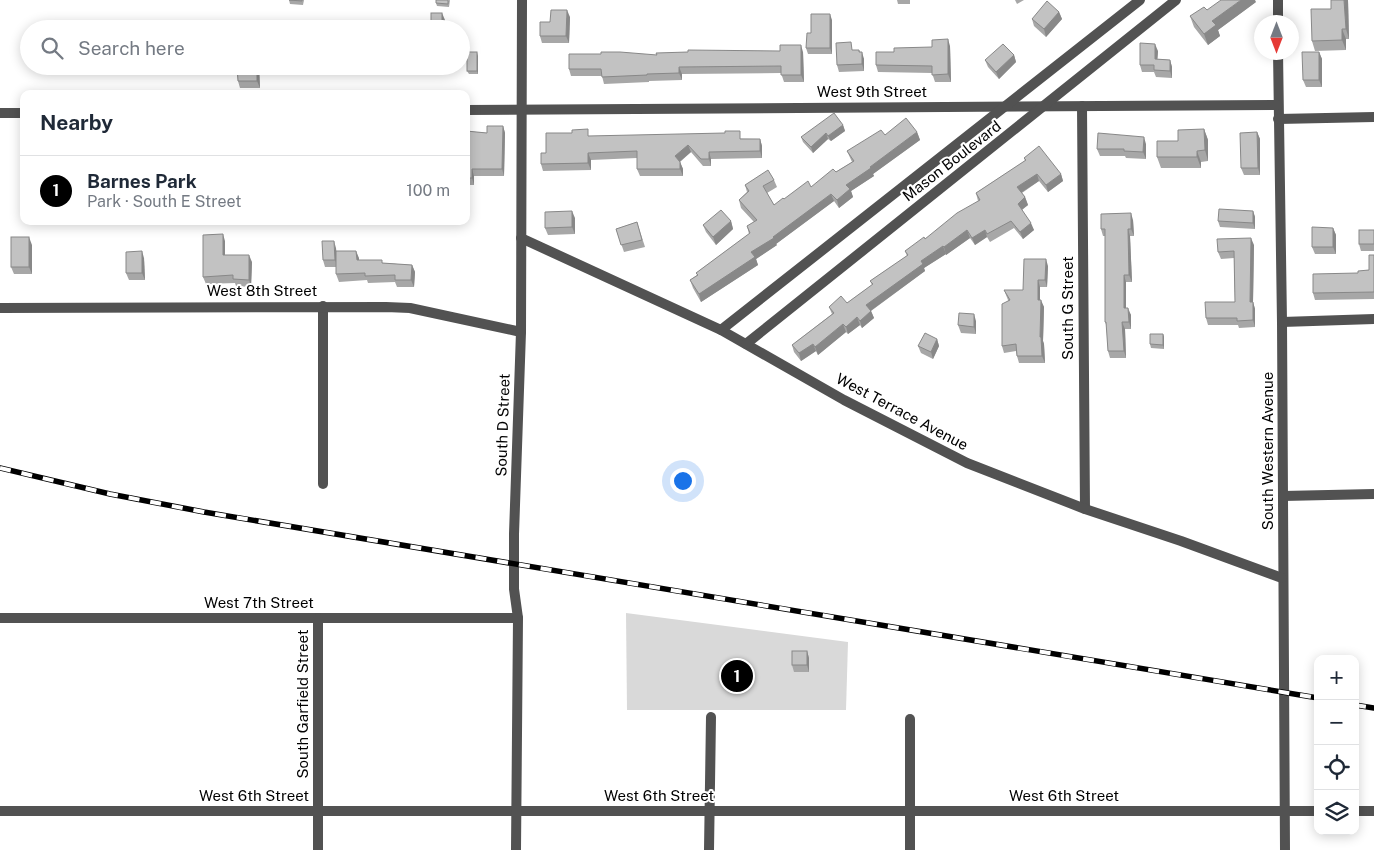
<!DOCTYPE html>
<html lang="en">
<head>
<meta charset="utf-8">
<style>
	:root { --surface:#fff; --page:#f6f6f7; --text:#1f2937; --muted:#747a83; --line:#e0e1e3; --accent:#000 }
	body { margin:0; font-family:"Public Sans",sans-serif; background:var(--page); color:var(--text) }
	.controls { position:absolute; right:15px; bottom:15px; display:grid; overflow:hidden; border-radius:10px; box-shadow:0 2px 12px #0003 }
	.controls button { width:45px; height:45px; display:grid; place-items:center; padding:0; border:0; border-bottom:1px solid var(--line); background:var(--surface); color:var(--text); font:25px sans-serif }
	.compass { position:absolute; left:1254px; top:15px; width:45px; height:45px; border-radius:50%; background:var(--surface); box-shadow:0 2px 12px #0003; rotate:180deg }
	.you { position:absolute; left:682px; top:480px; width:18px; height:18px; margin:-12px; border:4px solid #fff; border-radius:50%; background:#1a73e8; box-shadow:0 0 0 8px #1a73e833 }
	.badge { display:grid; place-items:center; width:32px; height:32px; border-radius:50%; background:var(--accent); color:#fff; font-size:16px; font-weight:700 }
	.pin { position:absolute; translate:-50% -50%; border:2px solid #fff; box-shadow:0 1px 5px #0006 }
	.list { margin:0; padding:0; list-style:none }
	h2 { display:flex; justify-content:space-between; align-items:center; height:65px; margin:0; padding:0 20px; font-size:21px }
	h2 small { font-size:16px; font-weight:400; color:var(--muted) }
	.list li { display:grid; grid-template-columns:32px 1fr auto; gap:15px; align-items:center; box-sizing:border-box; height:70px; padding:0 20px; border-top:1px solid var(--line) }
	.list b { display:block; font-size:19px; white-space:nowrap }
	.list p { margin:0; font-size:16px; white-space:nowrap; color:var(--muted) }
	.list em { font-size:16px; font-style:normal; color:var(--muted) }
	.icon { flex:none; width:28px; height:28px; fill:none; stroke:currentColor; stroke-width:2; stroke-linecap:round; stroke-linejoin:round }
	.map { position:relative; flex:none; width:1374px; height:850px; overflow:hidden }
	.search { position:absolute; background:var(--surface); box-shadow:0 2px 12px #0003; left:20px; top:20px; width:450px; height:55px; display:flex; align-items:center; gap:12px; box-sizing:border-box; padding:0 18px; border-radius:28px; color:var(--muted); font-size:19px }
	.panel { position:absolute; background:var(--surface); box-shadow:0 2px 12px #0003; left:20px; top:90px; width:450px; height:135px; border-radius:10px }
	.map>svg:first-child { display:block }
</style>
</head>
<body>
<div class="map">
<svg width="1374" height="850" viewBox="0 0 1374 850">
	<rect width="100%" height="100%" fill="#fff"/>
	<polygon fill="#d9d9d9" points="626,613 848,642 846,710 627,710"/>
	<g fill="none" stroke-linecap="round" stroke-linejoin="round">
		<g stroke="#525252" stroke-width="10">
			<polyline points="1278,0 1278,22"/>
			<polyline points="1278,52 1282,322 1285,850"/>
			<polyline points="1082,106 1085,509"/>
			<polyline points="466,110 1278,105"/>
			<polyline points="0,113 24,113"/>
			<polyline points="1278,119 1374,117"/>
			<polyline points="521,238 721,330 844,400 967,463 1085,509 1181,541 1282,578"/>
			<polyline points="323,306 323,484"/>
			<polyline points="0,308 386,307 410,308 521,332"/>
			<polyline points="1282,322 1374,319"/>
			<polyline points="721,330 1140,0"/>
			<polyline points="746,344 1176,0"/>
			<polyline points="1283,496 1374,494"/>
			<polyline points="0,618 518,618"/>
			<polyline points="910,719 910,850"/>
			<polyline points="0,811 1318,811"/>
			<polyline points="1355,811 1374,811"/>
			<polyline points="318,850 318,618"/>
			<polyline points="516,850 518,618 514,589 514,534 521,332 522,0"/>
			<polyline points="709,850 711,717"/>
		</g>
		<defs>
			<g id="rail">
				<polyline points="0,468 110,494 204,512 1318,698"/>
				<polyline points="1355,705 1374,708"/>
			</g>
		</defs>
		<use href="#rail" stroke="#000" stroke-width="5.5"/>
		<use href="#rail" stroke="#fff" stroke-width="4" stroke-dasharray="11" stroke-linecap="butt"/>
	</g>
	<g fill="#a7a7a7">
		<polygon points="289,0 304,0 303,5 290,4"/>
		<polygon points="450,0 449,7 437,6 436,3"/>
		<polygon points="897,0 910,0 910,4 898,4"/>
		<polygon points="1015,0 1024,0 1017,4"/>
		<polygon points="1348,0 1349,39 1346,39 1346,50 1315,51 1312,41 1331,9"/>
		<polygon points="1256,2 1218,30 1220,36 1208,45 1194,27 1190,16"/>
		<polygon points="1059,12 1062,19 1046,37 1034,26 1032,19"/>
		<polygon points="570,17 569,43 542,43 540,36 550,22"/>
		<polygon points="832,20 832,54 808,54 806,48 811,33"/>
		<polygon points="950,46 951,82 935,82 932,73 878,72 876,65 894,52"/>
		<polygon points="854,50 859,50 864,59 864,71 839,72 837,65"/>
		<polygon points="1158,51 1157,59 1170,60 1172,67 1172,78 1156,77 1154,72 1142,72 1140,65"/>
		<polygon points="688,52 803,52 804,82 784,82 781,73 682,74 682,80 649,81 649,82 604,84 602,76 571,76 569,69 657,55"/>
		<polygon points="1319,52 1322,59 1322,87 1306,87 1303,80"/>
		<polygon points="1014,55 1016,62 999,79 988,67 985,60"/>
		<polygon points="478,56 478,74 469,74 467,71"/>
		<polygon points="237,66 259,66 260,88 240,88 238,81"/>
		<polygon points="843,125 845,131 831,141 828,139 813,153 803,142 801,137"/>
		<polygon points="503,126 505,133 504,176 474,176 474,185 466,185 466,131 487,133"/>
		<polygon points="1204,129 1208,140 1208,161 1201,162 1201,168 1161,168 1157,157 1178,141"/>
		<polygon points="917,132 920,140 873,174 874,176 851,191 853,197 839,208 834,201 776,244 777,245 756,259 758,265 701,302 693,288 690,280 697,275 696,273 749,234 747,226 754,222 741,208 739,200 747,192 745,185 774,180 777,187 767,193 774,205 811,187 852,162 847,151 885,135"/>
		<polygon points="1257,132 1260,139 1260,175 1244,175 1241,168"/>
		<polygon points="591,136 760,139 762,146 762,158 711,159 711,166 703,166 691,152 680,162 683,169 683,176 640,176 637,169 637,158 591,160 591,170 543,171 541,164 546,153"/>
		<polygon points="1146,144 1146,159 1126,158 1125,156 1100,156 1097,149"/>
		<polygon points="1024,158 1061,174 1063,181 1048,192 1039,181 1022,193 1025,197 1028,205 1022,210 1034,230 1023,239 1014,228 990,242 987,237 975,245 970,238 946,255 946,254 924,268 925,271 871,311 874,318 862,328 860,325 848,334 846,332 818,355 816,351 801,361 794,352 792,345 832,314 829,307 847,303 872,285 870,281 907,256 905,251 925,239 978,201 976,193 1025,161"/>
		<polygon points="1253,211 1255,217 1255,229 1220,227 1218,221"/>
		<polygon points="575,218 575,234 548,235 545,228"/>
		<polygon points="1133,220 1134,236 1130,236 1132,282 1126,282 1126,308 1131,315 1131,329 1125,329 1126,358 1110,358 1108,351 1107,327 1105,322 1105,236 1103,236 1101,229"/>
		<polygon points="731,221 733,229 716,245 706,232 703,225"/>
		<polygon points="637,222 645,247 624,252 616,229"/>
		<polygon points="1333,228 1336,235 1336,254 1315,254 1312,247"/>
		<polygon points="1374,230 1374,251 1361,251 1359,244"/>
		<polygon points="225,241 225,255 252,262 251,287 236,286 235,283 206,284 203,277"/>
		<polygon points="32,245 32,274 14,274 11,267"/>
		<polygon points="1254,245 1253,302 1255,309 1255,327 1239,328 1238,325 1208,325 1206,318 1235,302 1234,258 1221,259 1218,252"/>
		<polygon points="336,248 336,251 356,251 359,260 384,263 412,265 415,272 414,287 397,287 395,282 368,283 367,280 339,282 336,274 336,267 325,267 323,260"/>
		<polygon points="1374,255 1374,299 1315,300 1313,293 1358,273 1369,270"/>
		<polygon points="144,258 145,280 129,280 126,273"/>
		<polygon points="1048,266 1047,287 1040,287 1040,300 1044,307 1043,341 1044,344 1045,363 1019,363 1017,356 1016,351 1004,353 1002,346 1008,300 1004,290 1023,290"/>
		<polygon points="976,321 976,334 961,333 958,325"/>
		<polygon points="1163,334 1164,337 1164,349 1151,348 1150,344"/>
		<polygon points="937,339 939,346 933,359 921,353 918,346"/>
		<polygon points="807,651 809,658 809,672 794,672 792,665"/>
	</g>
	<g fill="#888">
		<polygon points="1241,0 1255,0 1256,2 1218,30 1220,36 1208,45 1204,34 1212,21"/>
		<polygon points="1344,0 1348,0 1349,39 1346,29"/>
		<polygon points="567,10 570,17 569,43 566,36"/>
		<polygon points="1059,12 1062,19 1046,37 1044,29"/>
		<polygon points="442,13 445,20 445,29 442,29"/>
		<polygon points="830,14 832,20 832,54 830,48"/>
		<polygon points="1342,29 1346,39 1346,50 1342,40"/>
		<polygon points="948,39 950,46 951,82 948,74"/>
		<polygon points="1155,44 1158,51 1157,66 1155,59"/>
		<polygon points="801,45 803,52 804,82 801,75"/>
		<polygon points="477,52 478,56 478,74 477,71"/>
		<polygon points="862,52 864,59 864,71 862,64"/>
		<polygon points="1319,52 1322,59 1322,87 1319,80"/>
		<polygon points="1014,55 1016,62 999,79 996,72"/>
		<polygon points="1170,60 1172,67 1172,78 1170,71"/>
		<polygon points="257,66 259,66 260,88 257,81"/>
		<polygon points="679,67 682,74 682,80 679,73"/>
		<polygon points="843,125 845,131 831,141 828,136"/>
		<polygon points="503,126 505,133 504,176 502,169"/>
		<polygon points="1204,129 1208,140 1208,161 1205,150"/>
		<polygon points="917,132 920,140 873,174 874,176 851,191 853,197 839,208 837,200 846,185"/>
		<polygon points="1257,132 1260,139 1260,175 1258,168"/>
		<polygon points="826,133 828,139 813,153 811,147"/>
		<polygon points="1144,137 1146,144 1146,159 1143,152"/>
		<polygon points="760,139 762,146 762,158 760,151"/>
		<polygon points="688,145 691,152 678,163 675,156"/>
		<polygon points="1197,151 1201,162 1201,168 1197,157"/>
		<polygon points="709,152 711,159 711,166 709,159"/>
		<polygon points="588,153 591,160 591,170 588,163"/>
		<polygon points="680,162 683,169 683,176 680,169"/>
		<polygon points="472,169 474,176 474,185 472,178"/>
		<polygon points="1037,174 1039,181 1019,194 1017,187"/>
		<polygon points="1061,174 1063,181 1048,192 1046,185"/>
		<polygon points="831,194 834,201 776,244 777,245 756,259 758,265 701,302 699,294 751,252"/>
		<polygon points="1025,197 1028,205 1020,211 1018,204"/>
		<polygon points="572,211 575,218 575,234 572,227"/>
		<polygon points="1253,211 1255,217 1255,229 1253,223"/>
		<polygon points="1131,213 1133,220 1134,236 1131,229"/>
		<polygon points="731,221 733,229 716,245 713,237"/>
		<polygon points="1031,223 1034,230 1023,239 1020,232"/>
		<polygon points="1333,228 1336,235 1336,254 1333,247"/>
		<polygon points="1128,229 1130,236 1132,282 1129,275"/>
		<polygon points="967,230 970,238 946,255 944,247"/>
		<polygon points="985,230 987,237 975,245 972,238"/>
		<polygon points="223,234 225,241 225,262 223,255"/>
		<polygon points="29,237 32,245 32,274 29,267"/>
		<polygon points="1251,238 1254,245 1253,302 1255,309 1255,327 1253,320 1250,302"/>
		<polygon points="334,241 336,248 338,267 335,260"/>
		<polygon points="943,246 946,254 924,268 925,271 869,312 866,305 921,261"/>
		<polygon points="142,251 144,258 145,280 142,273"/>
		<polygon points="356,251 359,258 359,267 357,260"/>
		<polygon points="249,255 252,262 251,287 249,280"/>
		<polygon points="1046,259 1048,266 1047,287 1045,280"/>
		<polygon points="412,265 415,272 414,287 411,280"/>
		<polygon points="1124,275 1126,282 1126,315 1124,308"/>
		<polygon points="1038,280 1040,287 1040,307 1038,300"/>
		<polygon points="1041,300 1044,307 1043,341 1044,344 1045,363 1042,356 1040,337"/>
		<polygon points="1128,308 1131,315 1131,329 1129,322"/>
		<polygon points="871,311 874,318 862,328 860,321"/>
		<polygon points="974,314 976,321 976,334 974,327"/>
		<polygon points="857,317 860,325 848,334 846,327"/>
		<polygon points="1122,322 1125,329 1126,358 1124,351"/>
		<polygon points="843,324 846,332 818,355 815,347"/>
		<polygon points="1163,334 1164,337 1164,349 1163,345"/>
		<polygon points="937,339 939,346 933,359 931,352"/>
		<polygon points="813,344 816,351 801,361 799,353"/>
		<polygon points="807,651 809,658 809,672 807,665"/>
	</g>
	<g fill="#c2c2c2" stroke="#888">
		<polygon points="289,0 302,0 302,1"/>
		<polygon points="436,0 448,0 448,4 436,3"/>
		<polygon points="1221,0 1241,0 1212,21 1216,25 1204,34 1190,16 1204,7 1207,10"/>
		<polygon points="1331,0 1344,0 1346,29 1342,29 1342,40 1312,41 1311,9 1331,9"/>
		<polygon points="1047,1 1059,12 1044,29 1032,19"/>
		<polygon points="551,10 567,10 566,36 540,36 540,22 550,22"/>
		<rect x="431" y="13" width="11" height="16"/>
		<polygon points="811,14 830,14 830,48 806,48 807,33 811,33"/>
		<polygon points="948,39 948,74 932,75 932,66 876,65 876,52 894,52 894,48 932,47 932,40"/>
		<polygon points="851,42 852,50 859,50 859,52 862,52 862,64 837,65 836,43"/>
		<polygon points="1140,43 1155,44 1155,59 1170,60 1170,71 1154,70 1154,65 1140,65"/>
		<polygon points="1003,44 1014,55 996,72 985,60"/>
		<polygon points="780,45 801,45 801,75 781,75 781,66 679,67 679,73 647,74 647,75 602,77 601,69 569,69 569,54 601,54 601,52 620,52 657,55 656,53 688,52 688,50 780,51"/>
		<rect x="467" y="52" width="10" height="19"/>
		<polygon points="1302,52 1319,52 1319,80 1303,80"/>
		<polygon points="237,66 257,66 257,81 238,81"/>
		<polygon points="834,113 843,125 828,136 826,133 811,147 801,137"/>
		<polygon points="906,118 917,132 870,167 871,168 846,185 850,189 837,200 831,194 773,237 774,238 751,252 755,257 699,294 690,280 698,275 696,273 750,233 747,226 757,220 739,200 749,191 745,185 768,170 774,180 763,186 774,205 783,198 784,199 808,181 811,187 833,169 836,172 854,161 847,151 881,130 885,135"/>
		<polygon points="487,126 503,126 502,169 472,169 472,178 466,178 466,131 487,133"/>
		<polygon points="588,129 588,136 725,133 725,131 740,131 740,139 760,139 760,151 709,152 709,159 701,159 688,145 675,156 680,162 680,169 637,169 637,151 588,153 588,163 541,164 541,153 546,153 546,133 572,133 572,130"/>
		<polygon points="1204,129 1205,150 1197,151 1197,157 1157,157 1157,141 1178,141 1178,130"/>
		<polygon points="1257,132 1258,168 1241,168 1240,133"/>
		<polygon points="1098,133 1144,137 1143,152 1124,151 1124,149 1097,149"/>
		<polygon points="1039,146 1061,174 1046,185 1037,174 1017,187 1025,197 1018,204 1031,223 1020,232 1011,221 987,234 985,230 972,238 967,230 944,247 943,246 921,261 923,264 866,305 871,311 860,321 857,317 846,327 843,324 815,347 813,344 799,353 792,345 834,313 829,307 841,296 847,303 873,284 870,281 908,255 905,251 924,237 925,239 957,213 980,200 976,193 1026,160 1024,158"/>
		<polygon points="1219,209 1253,211 1253,223 1218,221"/>
		<polygon points="721,210 731,221 713,237 703,225"/>
		<polygon points="572,211 572,227 545,228 545,212"/>
		<polygon points="1131,213 1131,229 1128,229 1129,275 1124,275 1124,308 1128,308 1129,322 1122,322 1124,351 1108,351 1106,322 1105,322 1105,229 1101,229 1101,214"/>
		<polygon points="637,222 642,240 621,245 616,229"/>
		<polygon points="1312,227 1333,228 1333,247 1312,247"/>
		<rect x="1359" y="230" width="15" height="14"/>
		<polygon points="223,234 223,255 249,255 249,280 233,279 233,275 203,277 203,235"/>
		<rect x="11" y="237" width="18" height="30"/>
		<polygon points="1251,238 1250,302 1253,302 1253,320 1237,321 1237,318 1206,318 1205,302 1235,302 1234,251 1218,252 1217,239"/>
		<polygon points="322,241 334,241 335,260 323,260"/>
		<polygon points="142,251 142,273 126,273 126,252"/>
		<polygon points="336,251 356,251 357,260 382,260 382,263 412,265 411,280 395,280 395,275 365,276 365,273 336,274"/>
		<polygon points="1369,255 1374,255 1374,292 1313,293 1313,274 1358,273 1358,271 1369,270"/>
		<polygon points="1024,259 1046,259 1045,280 1038,280 1038,300 1041,300 1040,337 1041,337 1042,356 1017,356 1016,344 1002,346 1002,304 1010,300 1004,290 1023,290"/>
		<polygon points="959,313 974,314 974,327 958,325"/>
		<polygon points="925,333 937,339 931,352 918,346"/>
		<polygon points="1150,334 1163,334 1163,345 1150,344"/>
		<rect x="792" y="651" width="15" height="14"/>
	</g>
	<g text-anchor="middle" stroke-width="4" stroke-linejoin="round" paint-order="stroke">
		<g font-size="15" fill="#000" stroke="#fff">
			<text x="872" y="97">West 9th Street</text>
			<text transform="translate(952 161) rotate(-38)" y="5">Mason Boulevard</text>
			<text x="262" y="296">West 8th Street</text>
			<text transform="translate(1068 308) rotate(-90)" y="5">South G Street</text>
			<text transform="translate(902 412) rotate(28)" y="5">West Terrace Avenue</text>
			<text transform="translate(503 425) rotate(-88)" y="5">South D Street</text>
			<text transform="translate(1268 451) rotate(-90)" y="5">South Western Avenue</text>
			<text x="259" y="608">West 7th Street</text>
			<text transform="translate(303 704) rotate(-90)" y="5">South Garfield Street</text>
			<text x="254" y="801">West 6th Street</text>
			<text x="659" y="801">West 6th Street</text>
			<text x="1064" y="801">West 6th Street</text>
		</g>
	</g>
</svg>
<div class="controls">
<button>+</button>
<button>−</button>
<button><svg class="icon" aria-label="locate" viewBox="0 0 24 24"><circle cx="12" cy="12" r="6"/><path d="M12 2v4M12 18v4M2 12h4M18 12h4"/></svg></button>
<button><svg class="icon" aria-label="layers" viewBox="0 0 24 24"><path d="M12 4l9 5-9 5-9-5zM3 14l9 5 9-5"/></svg></button>
</div>
<svg class="compass" viewBox="-18 -18 36 36"><path d="M0-13l5 13h-10z" fill="#e53935"/><path d="M0 13l5-13h-10z" fill="#747a83"/></svg>
<div class="you"></div>
<div class="pin badge" style="left:737px;top:676px">1</div>
<div class="search"><svg class="icon" aria-label="search" viewBox="0 0 24 24"><circle cx="10" cy="10" r="6"/><path d="M15 15l6 6"/></svg>Search here</div>
<section class="panel">
<h2>Nearby<small></small></h2>
<ul class="list">
<li><span class="badge">1</span><div><b>Barnes Park</b><p>Park · South E Street</p></div><em>100 m</em></li>
</ul>
</section>
</div>
</body>
</html>
